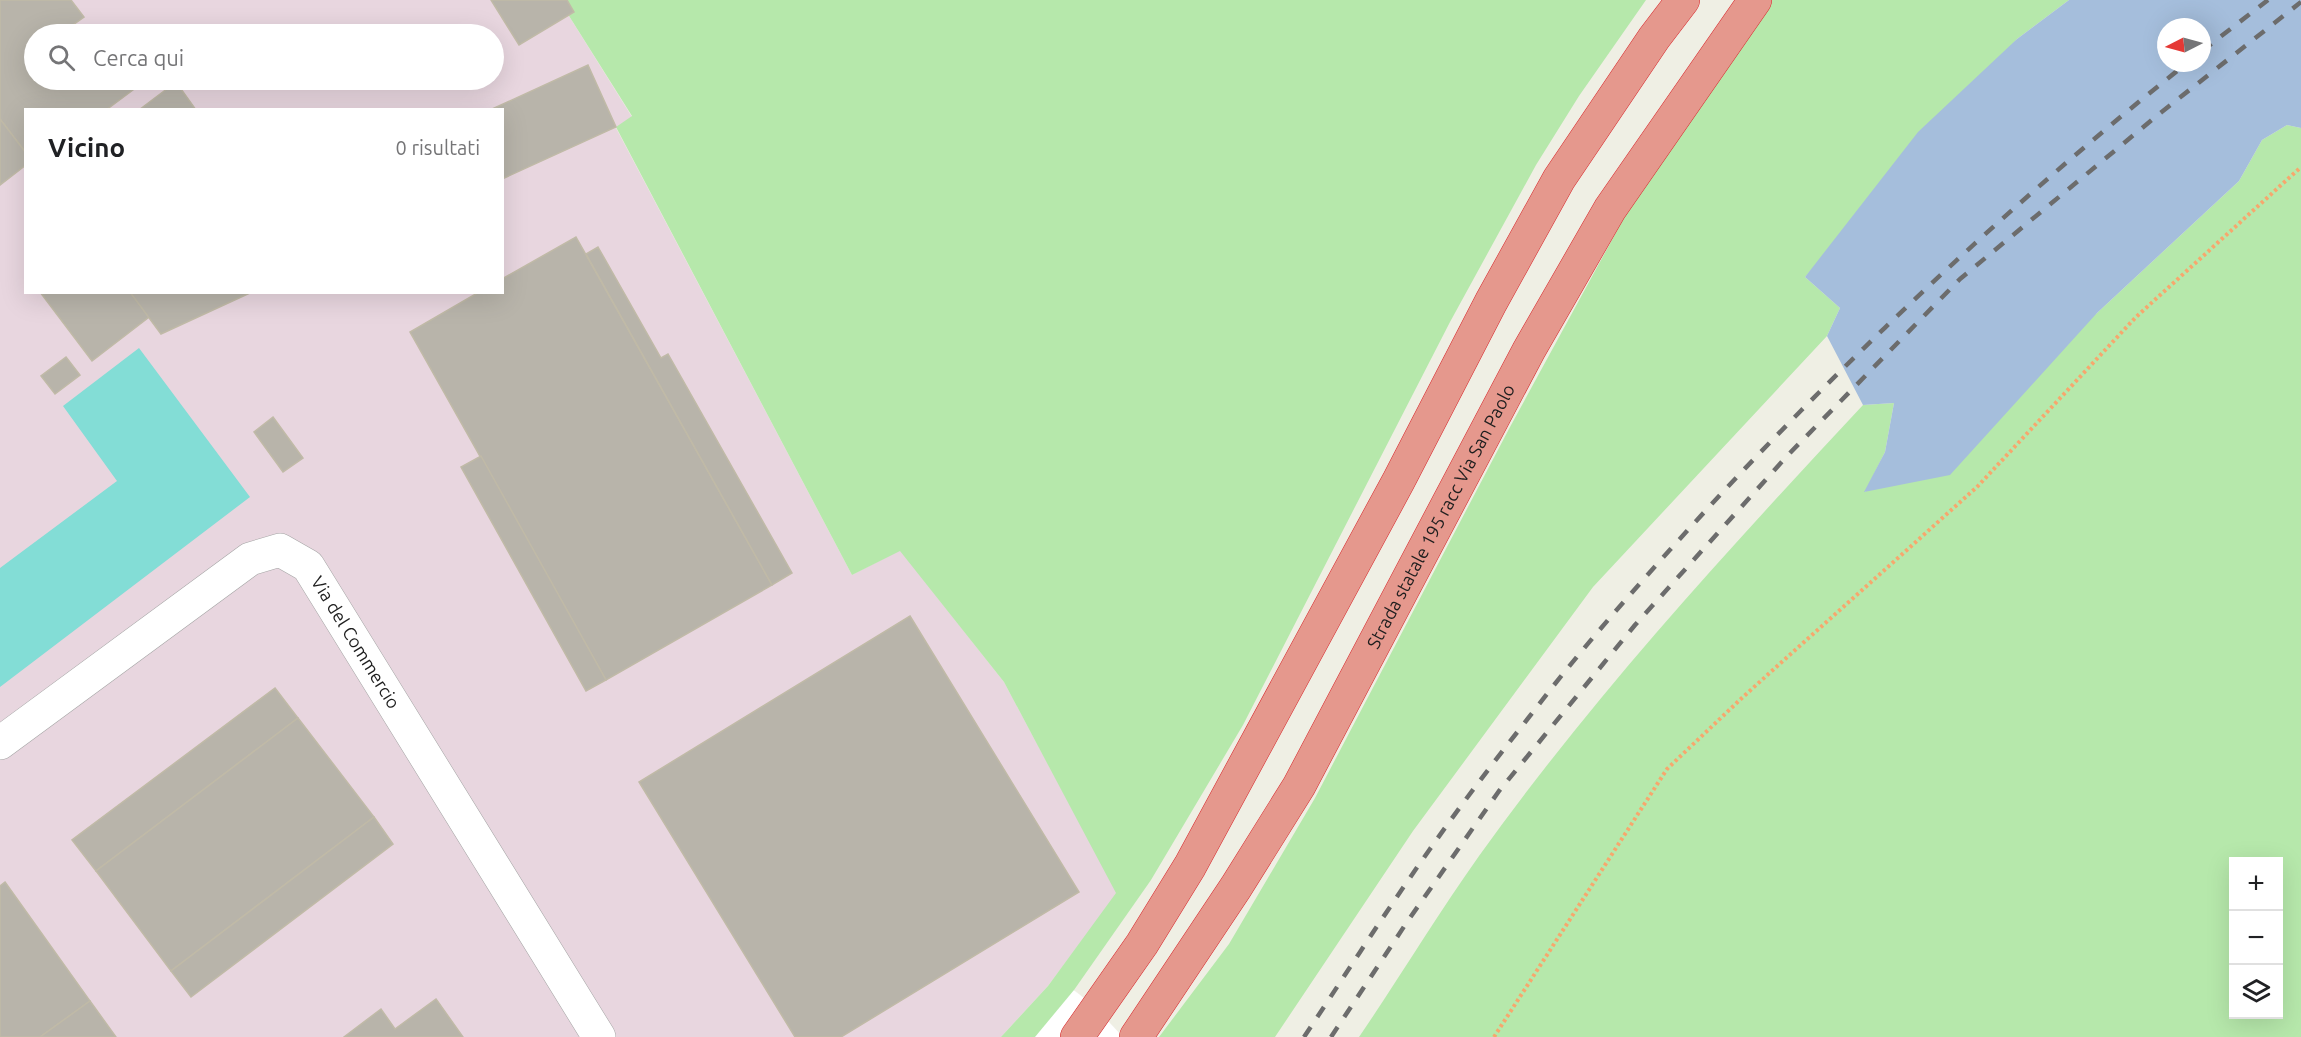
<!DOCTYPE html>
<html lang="it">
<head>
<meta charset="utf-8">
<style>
	:root { --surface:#fff; --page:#f2f2f2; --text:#202124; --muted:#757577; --line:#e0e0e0 }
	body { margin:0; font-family:Ubuntu,sans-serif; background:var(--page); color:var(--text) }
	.controls { position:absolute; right:18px; bottom:18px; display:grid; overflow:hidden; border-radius:0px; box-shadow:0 6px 24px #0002 }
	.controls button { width:54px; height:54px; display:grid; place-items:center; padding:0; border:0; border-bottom:2px solid var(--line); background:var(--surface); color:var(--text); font:30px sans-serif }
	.compass { position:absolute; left:2157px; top:18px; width:54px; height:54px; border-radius:50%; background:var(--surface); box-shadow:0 6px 24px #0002; rotate:264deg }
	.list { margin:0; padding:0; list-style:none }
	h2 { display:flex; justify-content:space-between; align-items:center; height:78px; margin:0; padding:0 24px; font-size:26px }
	h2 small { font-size:20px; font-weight:400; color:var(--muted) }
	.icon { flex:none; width:33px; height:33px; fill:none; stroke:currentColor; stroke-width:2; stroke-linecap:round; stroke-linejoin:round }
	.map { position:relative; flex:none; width:2301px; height:1037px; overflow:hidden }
	.search { position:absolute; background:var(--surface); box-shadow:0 6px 24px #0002; left:24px; top:24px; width:480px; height:66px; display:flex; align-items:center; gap:15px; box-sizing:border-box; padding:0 21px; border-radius:33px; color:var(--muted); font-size:22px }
	.panel { position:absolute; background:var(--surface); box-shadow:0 6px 24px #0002; left:24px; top:108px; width:480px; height:186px; border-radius:0px }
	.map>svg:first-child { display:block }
</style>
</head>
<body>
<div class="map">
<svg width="2301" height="1037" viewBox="0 0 2301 1037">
	<rect width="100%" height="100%" fill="#efefe4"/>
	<path fill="#e8d6df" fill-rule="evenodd" d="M 0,0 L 559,0 L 632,117 L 616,128 L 852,575 L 900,550 L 1004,682 L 1117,893 L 1048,986 L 1001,1037 L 0,1037 ZM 34,34 L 494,34 L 494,80 L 34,80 ZM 26,110 L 502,110 L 502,292 L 26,292 Z"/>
	<g fill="#b6e8ab" fill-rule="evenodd">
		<polygon points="559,0 1646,0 1579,96 1536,165 1450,322 1243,725 1151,880 1074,990 1122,1037 1001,1037 1048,986 1116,893 1004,682 900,551 852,575 616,127 632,116"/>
		<polygon points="1771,0 2069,0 2017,39 1805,277 1840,308 1827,336 1593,587 1413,831 1275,1037 1159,1037 1229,944 1315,798 1510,427 1637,194"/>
		<path d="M 2287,125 L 2301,128 L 2301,1037 L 1359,1037 C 1400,977 1437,915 1479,856 C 1595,694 1728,550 1863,405 L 1894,403 L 1885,452 L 1865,492 L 2097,313 L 2239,181 L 2262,140 ZM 2234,862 L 2278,862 L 2278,1014 L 2234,1014 Z"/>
	</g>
	<polygon fill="#83ddd6" points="139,348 250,497 0,687 0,568 117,481 63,406"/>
	<path fill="#a5bedc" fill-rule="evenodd" d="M 2069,0 L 2301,0 L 2301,128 L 2287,125 L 2262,140 L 2239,181 L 2097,313 L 1950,475 L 1864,492 L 1885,452 L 1894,403 L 1863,405 L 1827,336 L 1840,308 L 1805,277 L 1918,132 L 2017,39 ZM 2166,27 L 2202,27 L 2202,63 L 2166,63 Z"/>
	<polygon fill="#fff" points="1074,990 1096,1008 1123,1037 1035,1037"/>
	<g fill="#b8b4aa" stroke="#c0baa7" stroke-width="1.5">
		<polygon points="0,0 71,0 84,17 60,34 34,34 34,53 30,56 34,61 34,80 131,80 137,87 106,110 26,110 26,153 0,119"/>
		<polygon points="491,0 567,0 574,12 519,45"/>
		<polygon points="588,65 616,127 502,179 502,110 490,110"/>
		<polygon points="176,82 196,110 139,110"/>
		<polygon points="0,119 26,153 26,165 0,185"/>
		<polygon points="576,237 772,585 606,680 410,332 479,292 502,292 502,279"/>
		<polygon points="598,247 661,358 668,354 792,573 772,585 586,254"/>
		<polygon points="40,292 130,292 149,317 92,361"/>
		<polygon points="130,292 252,292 161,334"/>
		<polygon points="66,357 80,375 55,394 41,376"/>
		<polygon points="273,417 303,458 283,472 254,432"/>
		<polygon points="481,456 606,680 586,691 461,467"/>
		<polygon points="910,616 1079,892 841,1037 795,1037 639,782"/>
		<polygon points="275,688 298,718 96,871 72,840"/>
		<polygon points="298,718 374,817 171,971 96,871"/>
		<polygon points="374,817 393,844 191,997 171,971"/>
		<polygon points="5,882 90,1001 40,1037 0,1037 0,886"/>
		<polygon points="436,999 463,1037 344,1037 381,1009 395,1029"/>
		<polygon points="90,1001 116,1037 40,1037"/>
	</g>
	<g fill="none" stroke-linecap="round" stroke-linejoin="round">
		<defs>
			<g id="street">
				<path id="s1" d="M 0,743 L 250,559 L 280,550 L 308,566 L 599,1037"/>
			</g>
			<g id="highway">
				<polyline points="1077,1037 1142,944 1190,866 1399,480 1491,302 1559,179 1654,38 1683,0"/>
				<path id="s2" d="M 1136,1037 L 1236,887 L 1299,786 L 1529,350 L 1610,209 L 1755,0"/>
			</g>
		</defs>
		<use href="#street" stroke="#a5a5a5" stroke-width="34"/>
		<use href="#highway" stroke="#d7272c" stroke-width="34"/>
		<polyline stroke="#f7a76d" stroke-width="4" stroke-dasharray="3 3" stroke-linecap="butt" points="1494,1037 1667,769 1744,696 1977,487 2136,317 2301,167"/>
		<use href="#street" stroke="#fff" stroke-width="33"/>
		<use href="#highway" stroke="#e5988d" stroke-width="33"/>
		<g stroke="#6c6c6c" stroke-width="4.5" stroke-dasharray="12 12" stroke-linecap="butt">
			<polyline points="2202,51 2268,0"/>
			<path d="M 1304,1037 C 1346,974 1386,911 1430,849 C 1469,793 1512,739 1554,685 C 1606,620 1663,557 1720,495 C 1865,340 2021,195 2187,63"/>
			<polyline points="1331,1037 1407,922 1499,791 1635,625 1788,455 1960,279 2159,114 2301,2"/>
		</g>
	</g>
	<g text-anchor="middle" stroke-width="6" stroke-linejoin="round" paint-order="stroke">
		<g font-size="18" fill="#1e1e1e" stroke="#fff">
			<text dy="6" stroke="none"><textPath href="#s2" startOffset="604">Strada statale 195 racc Via San Paolo</textPath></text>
			<text dy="6" stroke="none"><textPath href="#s1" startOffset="464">Via del Commercio</textPath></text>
		</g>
	</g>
</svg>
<div class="controls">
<button>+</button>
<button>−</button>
<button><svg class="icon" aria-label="layers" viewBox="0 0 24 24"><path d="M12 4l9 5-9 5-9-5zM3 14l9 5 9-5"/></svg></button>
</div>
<svg class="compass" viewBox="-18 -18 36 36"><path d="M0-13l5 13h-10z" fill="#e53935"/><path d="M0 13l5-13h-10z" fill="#757577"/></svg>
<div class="search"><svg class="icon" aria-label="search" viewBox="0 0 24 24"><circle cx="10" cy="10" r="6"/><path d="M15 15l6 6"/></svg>Cerca qui</div>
<section class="panel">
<h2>Vicino<small>0 risultati</small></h2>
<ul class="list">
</ul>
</section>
</div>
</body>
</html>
